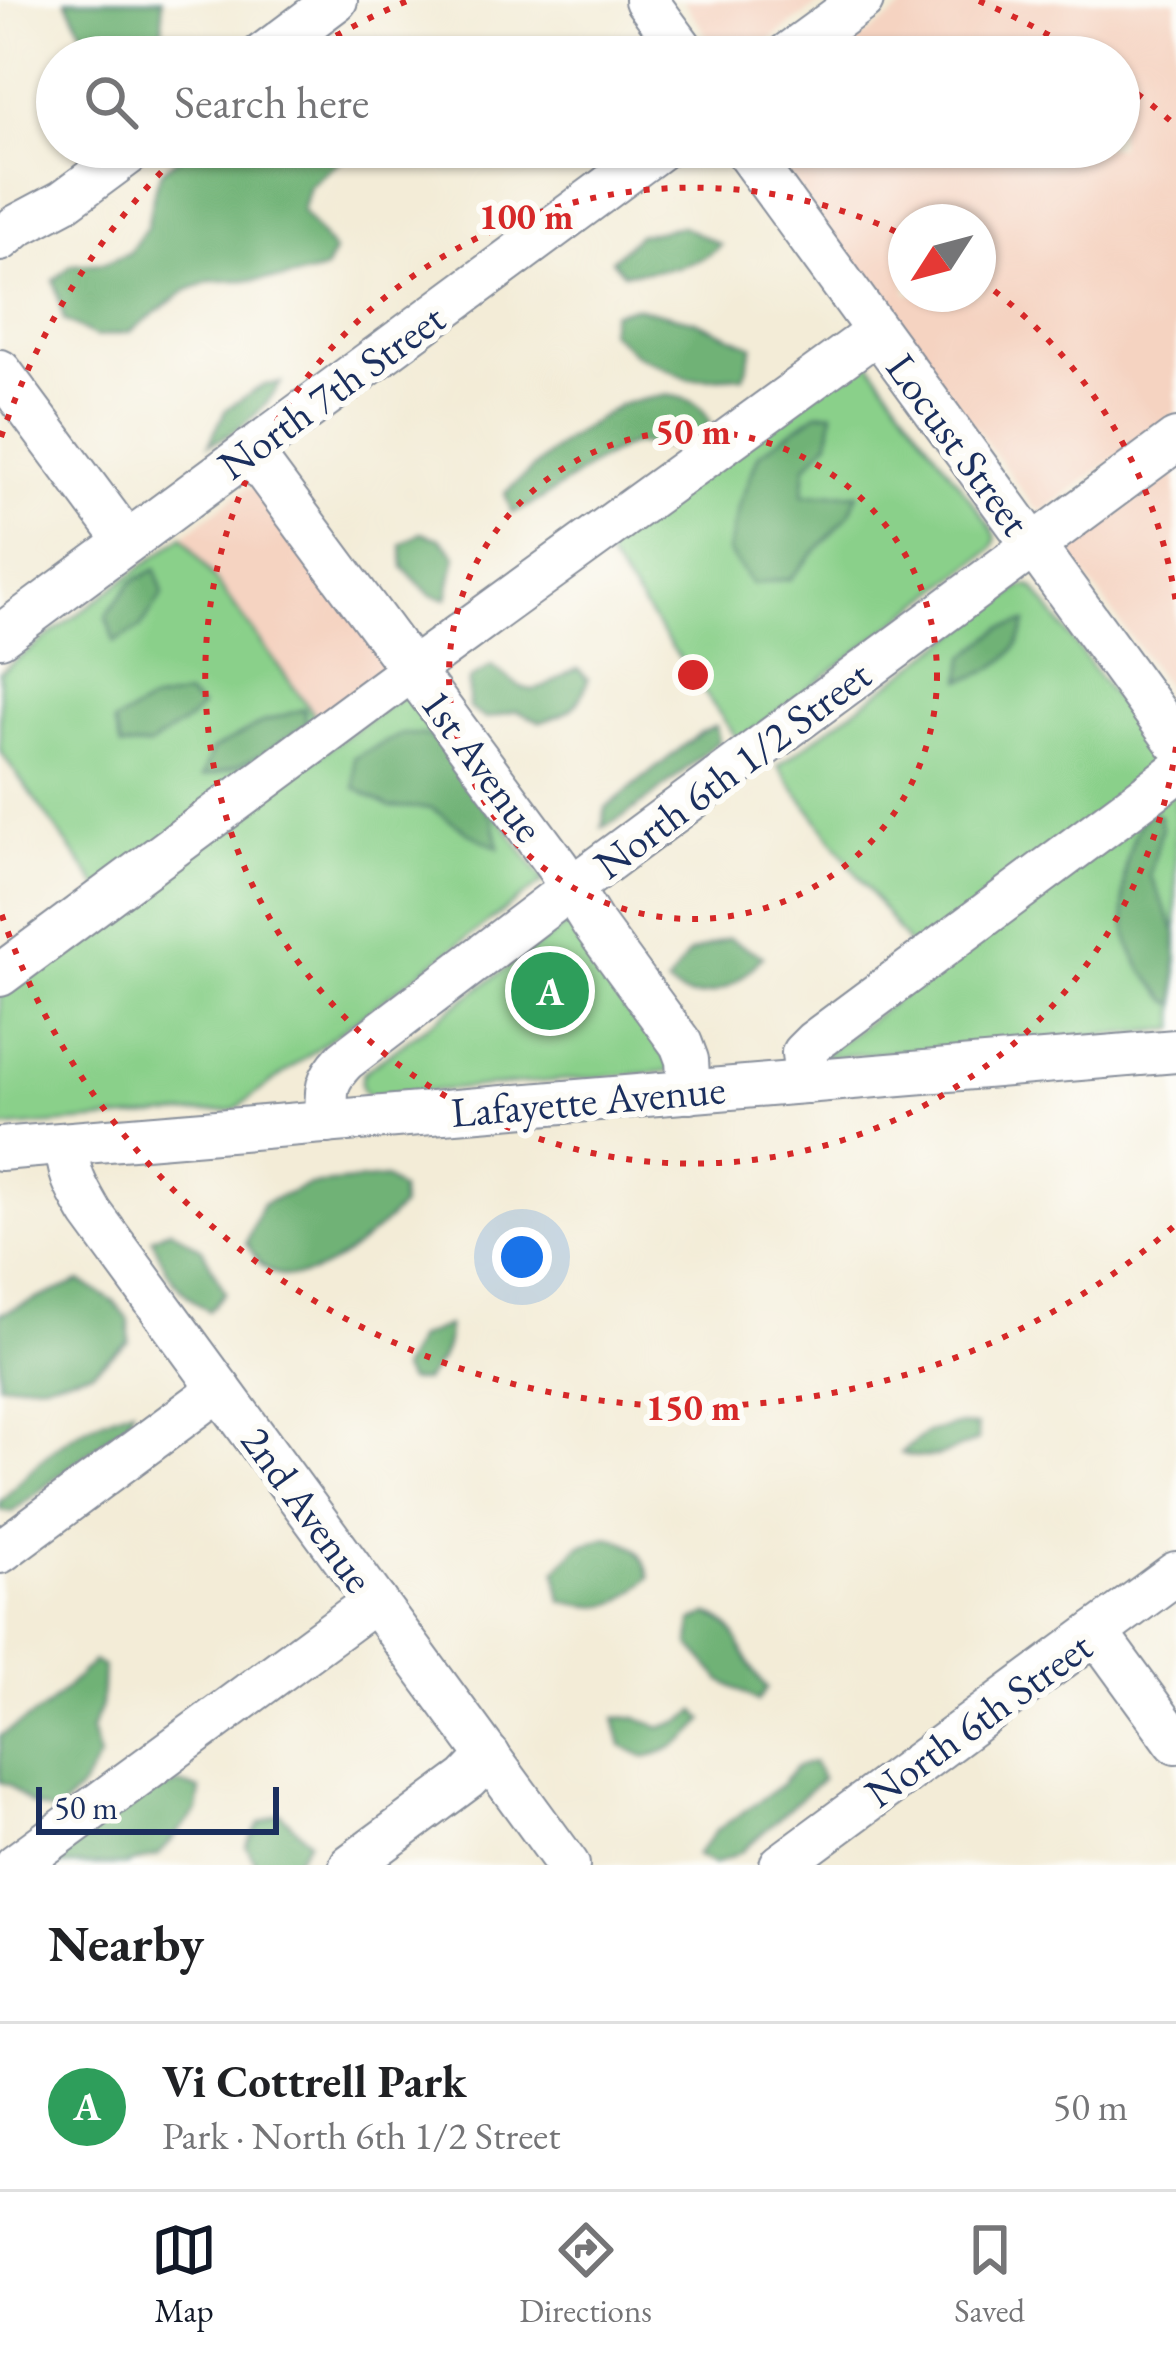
<!DOCTYPE html>
<html lang="en">
<head>
<meta charset="utf-8">
<style>
	:root { --surface:#fff; --page:#f6f6f6; --text:#202124; --muted:#757577; --line:#e0e0e0; --accent:#111827 }
	body { margin:0; font-family:"EB Garamond",serif; background:var(--page); color:var(--text) }
	.compass { position:absolute; left:888px; top:204px; width:108px; height:108px; border-radius:50%; background:var(--surface); box-shadow:0 3px 9px #0004; rotate:234deg }
	.scale { position:absolute; left:36px; bottom:30px; width:243px; box-sizing:border-box; padding-left:12px; border:6px solid #1b2f5e; border-top:0; font-size:33px; line-height:42px; white-space:nowrap; color:#1b2f5e; -webkit-text-stroke:9px #fdfcf7; paint-order:stroke }
	.you { position:absolute; left:522px; top:1257px; width:42px; height:42px; margin:-30px; border:9px solid #fff; border-radius:50%; background:#1a73e8; box-shadow:0 0 0 18px #1a73e833 }
	.badge { display:grid; place-items:center; width:78px; height:78px; border-radius:50%; background:var(--accent); color:#fff; font-size:39px; font-weight:700 }
	.pin { position:absolute; translate:-50% -50%; border:6px solid #fff; box-shadow:0 3px 12px #0006 }
	.list { margin:0; padding:0; list-style:none }
	h2 { display:flex; justify-content:space-between; align-items:center; height:156px; margin:0; padding:0 48px; font-size:51px }
	h2 small { font-size:39px; font-weight:400; color:var(--muted) }
	.list li { display:grid; grid-template-columns:78px 1fr auto; gap:36px; align-items:center; box-sizing:border-box; height:168px; padding:0 48px; border-top:3px solid var(--line) }
	.list b { display:block; font-size:45px; white-space:nowrap }
	.list p { margin:0; font-size:39px; white-space:nowrap; color:var(--muted) }
	.list em { font-size:39px; font-style:normal; color:var(--muted) }
	.icon { flex:none; width:66px; height:66px; fill:none; stroke:currentColor; stroke-width:2; stroke-linecap:round; stroke-linejoin:round }
	.map { position:relative; flex:none; width:1176px; height:1865px; overflow:hidden }
	.search { position:absolute; background:var(--surface); box-shadow:0 3px 9px #0004; left:36px; right:36px; top:36px; height:132px; display:flex; align-items:center; gap:30px; box-sizing:border-box; padding:0 42px; border-radius:66px; color:var(--muted); font-size:45px }
	.sheet { height:324px; background:var(--surface) }
	nav { display:flex; justify-content:space-around; align-items:center; box-sizing:border-box; height:168px; border-top:3px solid var(--line); background:var(--surface); font-size:33px; color:var(--muted) }
	nav a { display:grid; justify-items:center; gap:6px }
	nav .on { color:var(--accent) }
	.map>svg:first-child { display:block }
</style>
</head>
<body>
<div class="map">
<svg width="1176" height="1865" viewBox="0 0 1176 1865">
	<rect width="100%" height="100%" fill="#fdfcf7"/>
	<filter id="ink" filterUnits="userSpaceOnUse"><feTurbulence type="fractalNoise" baseFrequency=".00833" numOctaves="2"/><feDisplacementMap in="SourceGraphic" scale="24" xChannelSelector="R" yChannelSelector="G"/><feConvolveMatrix kernelMatrix="1 2 1 2 8 2 1 2 1" color-interpolation-filters="sRGB"/></filter>
	<filter id="wash" filterUnits="userSpaceOnUse"><feTurbulence type="fractalNoise" baseFrequency=".004" numOctaves="4" result="noise"/><feDisplacementMap in="SourceGraphic" scale="48" xChannelSelector="R" yChannelSelector="G"/><feGaussianBlur stdDeviation="2.7" result="paint"/><feColorMatrix in="noise" values="0 0 0 0 0 0 0 0 0 0 0 0 0 0 0 0 0 1.4 0 .05"/><feComposite in="paint" operator="in"/></filter>
	<g filter="url(#wash)">
		<rect width="100%" height="100%" fill="#f3ecd7"/>
		<g fill="#f5d3c1" fill-rule="evenodd">
			<polygon points="683,0 824,0 746,57 725,57 719,53"/>
			<path d="M 915,0 L 1176,0 L 1176,412 L 1043,511 L 1034,507 L 768,147 L 1119,147 L 1119,57 L 837,57 ZM 906,222 L 978,222 L 978,294 L 906,294 Z"/>
			<polygon points="1176,471 1176,699 1075,561 1073,554 1079,543"/>
			<polygon points="247,488 257,488 393,666 323,727 183,536"/>
		</g>
		<g fill="#8ad08a" stroke="#528074" stroke-width="3">
			<path d="M 866,357 L 988,523 C 995,534 999,538 991,550 L 739,741 L 598,543 Z"/>
			<polygon points="183,536 323,727 101,891 0,751 0,672"/>
			<polygon points="1028,586 1034,588 1163,764 917,956 778,766 1021,587"/>
			<polygon points="408,691 544,881 234,1110 0,1128 0,987"/>
			<polygon points="1176,789 1176,1029 819,1058"/>
			<path d="M 570,922 L 577,924 L 674,1071 L 369,1096 C 360,1090 360,1082 364,1072 Z"/>
		</g>
		<g fill="#6fb276" stroke="#45706a" stroke-width="3">
			<polygon points="66,0 162,0 163,46 159,57 105,57 87,40"/>
			<polygon points="193,147 357,147 309,186 302,211 334,252 325,270 284,279 211,281 187,290 129,332 96,337 64,320 54,280 72,265 105,263 129,253 147,227 155,187 162,171"/>
			<path d="M 682,226 L 721,245 C 695,270 657,270 623,273 L 612,260 L 638,235 Z"/>
			<polygon points="635,307 695,321 753,346 744,376 690,379 635,354 609,331 612,313"/>
			<path d="M 281,383 C 263,411 240,433 209,444 L 226,409 L 264,385 Z"/>
			<path d="M 666,395 C 688,398 701,402 710,423 C 704,429 697,440 690,443 C 669,454 645,438 625,447 C 584,464 553,499 512,513 L 505,493 L 563,442 L 621,404 Z"/>
			<polygon points="833,412 829,441 806,466 803,495 858,493 849,515 790,579 752,584 728,552 739,504 759,454 817,413"/>
			<polygon points="421,533 441,539 456,556 447,599 430,595 403,567 402,544"/>
			<polygon points="156,569 163,594 140,628 114,642 106,615 132,582"/>
			<path d="M 1026,622 C 1020,655 993,673 962,680 L 965,657 L 1002,628 Z"/>
			<path d="M 491,666 C 502,672 513,684 524,688 C 544,696 560,673 578,669 L 588,679 C 579,709 569,713 541,722 L 516,711 L 486,719 L 469,708 L 469,680 Z"/>
			<polygon points="186,695 201,707 191,718 149,746 121,747 114,723 151,702"/>
			<path d="M 304,709 L 307,723 C 272,749 245,768 202,777 L 212,750 L 265,721 Z"/>
			<path d="M 716,726 L 719,741 C 690,764 635,816 602,827 L 606,808 L 700,733 Z"/>
			<polygon points="402,734 425,735 438,740 493,820 499,848 472,835 431,808 389,807 355,788 354,758"/>
			<path d="M 1146,813 L 1159,815 L 1162,828 L 1150,875 L 1176,933 L 1176,1004 L 1170,1002 C 1160,990 1148,979 1140,966 C 1114,925 1120,852 1146,813 Z"/>
			<path d="M 728,938 L 762,956 C 748,976 720,996 694,996 C 685,997 675,990 667,985 L 688,954 Z"/>
			<path d="M 385,1178 L 400,1190 L 401,1207 C 372,1234 306,1302 263,1266 C 257,1260 251,1250 246,1243 L 262,1204 L 309,1185 Z"/>
			<path d="M 170,1229 L 202,1249 L 225,1292 L 209,1311 C 176,1291 167,1274 152,1238 Z"/>
			<polygon points="80,1281 114,1302 129,1320 129,1342 92,1371 46,1382 0,1384 0,1314"/>
			<path d="M 447,1326 C 451,1350 438,1363 424,1381 L 408,1381 L 400,1370 L 417,1338 Z"/>
			<path d="M 133,1408 L 129,1422 L 12,1512 L 0,1510 L 0,1502 C 42,1456 72,1427 133,1408 Z"/>
			<path d="M 957,1425 L 977,1426 L 978,1440 C 950,1452 930,1464 901,1453 L 926,1433 Z"/>
			<path d="M 607,1537 C 636,1543 641,1550 650,1577 C 617,1608 606,1611 562,1601 L 556,1570 L 579,1546 Z"/>
			<path d="M 708,1614 C 737,1626 734,1637 748,1661 C 753,1671 760,1680 767,1688 L 758,1701 L 722,1681 L 690,1645 L 692,1622 Z"/>
			<polygon points="94,1661 103,1667 101,1706 91,1730 99,1758 82,1787 56,1814 30,1804 10,1785 0,1782 0,1736 46,1708"/>
			<path d="M 696,1711 L 704,1720 C 689,1741 671,1750 646,1757 L 622,1746 L 615,1718 L 637,1717 L 660,1728 L 682,1721 Z"/>
			<polygon points="813,1762 822,1779 741,1852 714,1864 696,1855 716,1831 780,1786 796,1767"/>
			<polygon points="179,1784 200,1790 197,1811 159,1855 125,1865 52,1865 65,1850 151,1791"/>
			<polygon points="280,1813 309,1841 292,1865 257,1865 246,1846 260,1823"/>
		</g>
	</g>
	<g filter="url(#ink)">
		<g fill="none" stroke-linecap="round" stroke-linejoin="round">
			<defs>
				<g id="minor">
					<polyline points="646,0 688,57"/>
					<polyline points="260,57 336,0"/>
					<polyline points="784,57 862,0"/>
					<polyline points="743,147 1176,741"/>
					<polyline points="0,240 17,226 64,201 137,147"/>
					<polyline points="0,371 127,542"/>
					<polyline points="250,451 557,866 592,922 681,1044 687,1060 689,1092"/>
					<polyline points="0,636 662,147"/>
					<polyline points="0,975 413,669 877,332"/>
					<polyline points="806,1082 803,1053 814,1042 1176,773"/>
					<path d="M 328,1122 C 326,1092 323,1083 345,1060 L 571,888 L 1176,440"/>
					<path d="M 67,1144 C 68,1175 76,1187 91,1213 L 568,1865"/>
					<polyline points="0,1149 1176,1051"/>
					<polyline points="0,1552 220,1389"/>
					<polyline points="1096,1632 1176,1742"/>
					<polyline points="16,1865 375,1601"/>
					<polyline points="351,1865 467,1779 489,1756"/>
					<polyline points="781,1865 1176,1573"/>
				</g>
			</defs>
			<use href="#minor" stroke="#878e9a" stroke-width="46"/>
			<use href="#minor" stroke="#fff" stroke-width="42"/>
		</g>
	</g>
	<g fill="none" stroke="#d62828" stroke-width="6" stroke-dasharray="6 12">
		<circle cx="693" cy="675" r="244"/>
		<path d="M1176 747A488 488 0 1 1 903 235M980 280A488 488 0 0 1 1176 603"/>
		<path d="M1173 1227A732 732 0 0 1 1 913M1 437A732 732 0 0 1 185 148M305 54A732 732 0 0 1 407 1M979 1A732 732 0 0 1 1081 54M1123 83A732 732 0 0 1 1173 123"/>
	</g>
	<g text-anchor="middle" stroke-width="12" stroke-linejoin="round" paint-order="stroke">
		<g font-size="42" fill="#1b2f5e" stroke="#fdfcf7">
			<text transform="translate(331 391) rotate(-36)" y="15">North 7th Street</text>
			<text transform="translate(959 444) rotate(54)" y="15">Locust Street</text>
			<text transform="translate(483 765) rotate(54)" y="15">1st Avenue</text>
			<text transform="translate(732 769) rotate(-37)" y="15">North 6th 1/2 Street</text>
			<text transform="translate(588 1100) rotate(-5)" y="15">Lafayette Avenue</text>
			<text transform="translate(308 1509) rotate(54)" y="15">2nd Avenue</text>
			<text transform="translate(978 1719) rotate(-36)" y="15">North 6th Street</text>
		</g>
	</g>
	<circle cx="693" cy="675" r="18" fill="#d62828" stroke="#fdfcf7" stroke-width="6"/>
	<g font-size="36" text-anchor="middle" font-weight="bold" fill="#d62828" stroke="#fdfcf7" stroke-width="12" stroke-linejoin="round" paint-order="stroke">
		<text x="526" y="229">100 m</text>
		<text x="693" y="444">50 m</text>
		<text x="693" y="1420">150 m</text>
	</g>
</svg>
<svg class="compass" viewBox="-18 -18 36 36"><path d="M0-13l5 13h-10z" fill="#e53935"/><path d="M0 13l5-13h-10z" fill="#757577"/></svg>
<div class="scale">50 m</div>
<div class="you"></div>
<div class="pin badge" style="left:550px;top:991px;background:#2e9e5b">A</div>
<div class="search"><svg class="icon" aria-label="search" viewBox="0 0 24 24"><circle cx="10" cy="10" r="6"/><path d="M15 15l6 6"/></svg>Search here</div>
</div>
<section class="sheet">
<h2>Nearby<small></small></h2>
<ul class="list">
<li><span class="badge" style="background:#2e9e5b">A</span><div><b>Vi Cottrell Park</b><p>Park · North 6th 1/2 Street</p></div><em>50 m</em></li>
</ul>
</section>
<nav>
<a class="on"><svg class="icon" aria-label="map" viewBox="0 0 24 24"><path d="M3 6l6-2 6 2 6-2v14l-6 2-6-2-6 2zM9 4v14M15 6v14"/></svg>Map</a>
<a><svg class="icon" aria-label="directions" viewBox="0 0 24 24"><path d="M12 3l9 9-9 9-9-9zM9 14v-3h6M13 9l2 2-2 2"/></svg>Directions</a>
<a><svg class="icon" aria-label="saved" viewBox="0 0 24 24"><path d="M7 4h10v16l-5-4-5 4z"/></svg>Saved</a>
</nav>
</body>
</html>
